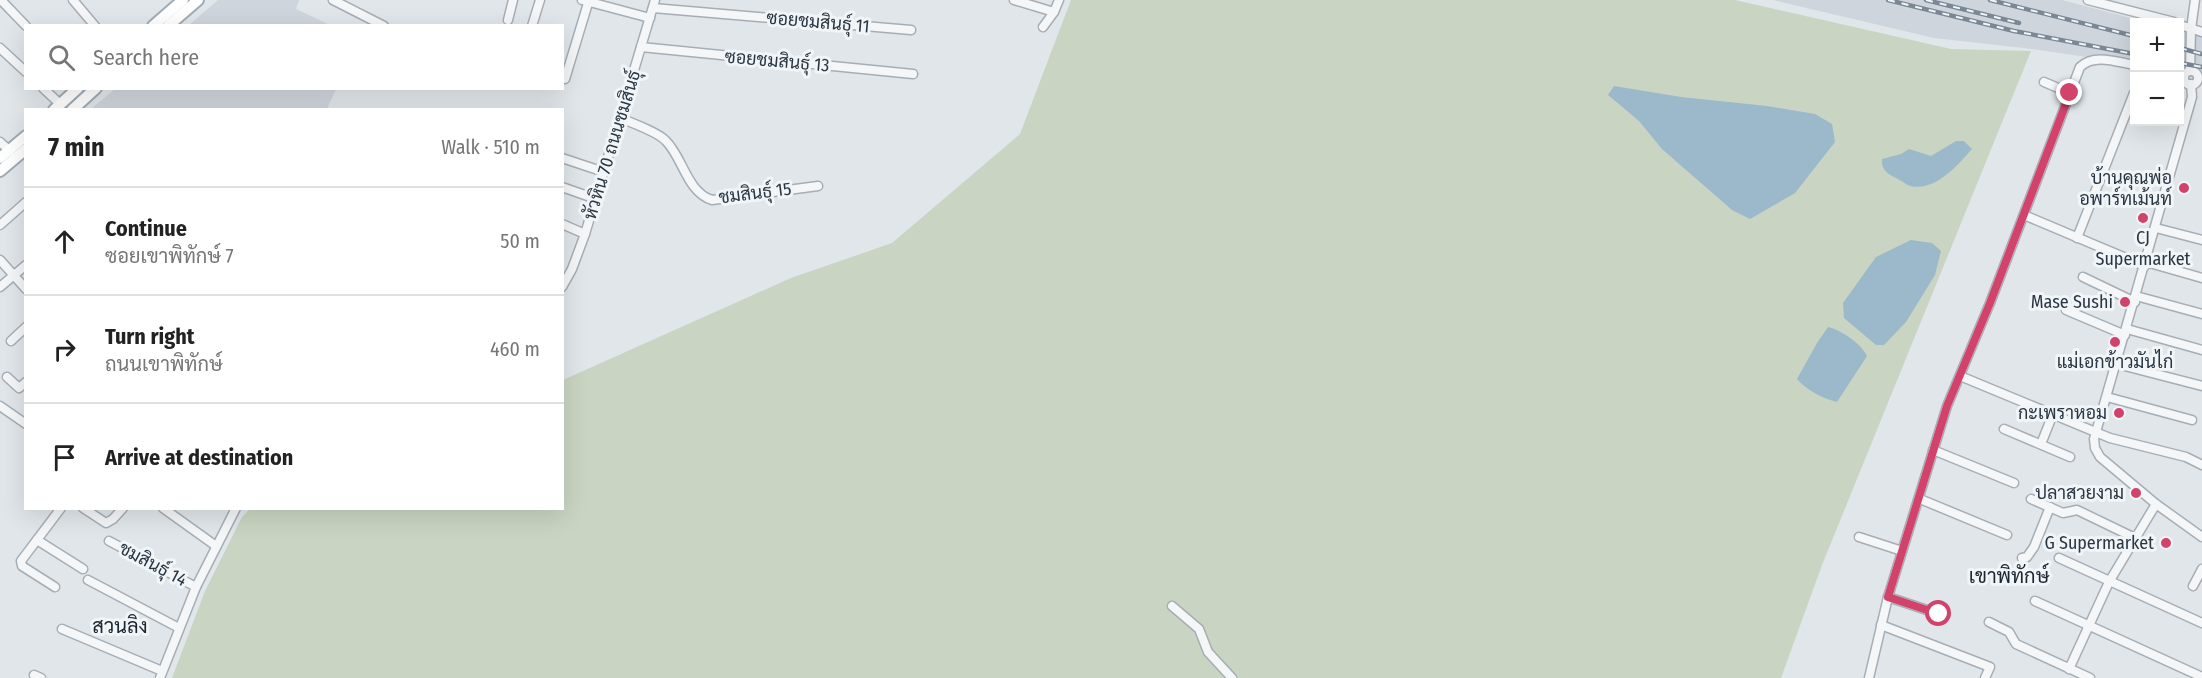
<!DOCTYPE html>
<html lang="en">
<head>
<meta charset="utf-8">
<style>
	:root { --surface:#fff; --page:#f6f6f6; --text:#222; --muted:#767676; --line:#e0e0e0 }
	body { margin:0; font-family:"Fira Sans Condensed",Sarabun,sans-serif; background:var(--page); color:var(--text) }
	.controls { position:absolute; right:18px; top:18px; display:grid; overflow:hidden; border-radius:0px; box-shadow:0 6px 24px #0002 }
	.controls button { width:54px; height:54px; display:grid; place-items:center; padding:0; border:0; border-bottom:2px solid var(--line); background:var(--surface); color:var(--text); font:30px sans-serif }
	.stop { position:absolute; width:18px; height:18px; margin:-14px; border:4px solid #d2436c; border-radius:50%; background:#fff }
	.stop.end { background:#d2436c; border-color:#fff; box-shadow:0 2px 6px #0008 }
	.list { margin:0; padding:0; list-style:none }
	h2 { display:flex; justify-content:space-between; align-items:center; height:78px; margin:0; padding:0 24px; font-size:26px }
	h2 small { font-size:20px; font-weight:400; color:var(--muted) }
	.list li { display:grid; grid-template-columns:39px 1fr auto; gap:18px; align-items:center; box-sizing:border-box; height:108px; padding:0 24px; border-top:2px solid var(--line) }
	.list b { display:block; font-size:22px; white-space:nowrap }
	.list p { margin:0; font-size:20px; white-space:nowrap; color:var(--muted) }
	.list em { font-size:20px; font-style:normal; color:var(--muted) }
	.icon { flex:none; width:33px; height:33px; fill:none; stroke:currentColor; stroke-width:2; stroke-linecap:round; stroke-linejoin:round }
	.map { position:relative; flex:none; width:2202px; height:678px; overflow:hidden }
	.search { position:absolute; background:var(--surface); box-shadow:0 6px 24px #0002; left:24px; top:24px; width:540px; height:66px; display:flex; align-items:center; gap:15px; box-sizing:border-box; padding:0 21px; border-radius:0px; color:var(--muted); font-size:22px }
	.panel { position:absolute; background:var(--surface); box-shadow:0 6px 24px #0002; left:24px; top:108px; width:540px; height:402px; border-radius:0px }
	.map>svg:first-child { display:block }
</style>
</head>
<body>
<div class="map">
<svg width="2202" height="678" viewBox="0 0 2202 678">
	<rect width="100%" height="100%" fill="#e1e6ea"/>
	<g fill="#cfd5dc">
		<polygon points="218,0 299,0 296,9 330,25 189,25"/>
		<polygon points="1773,0 2062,0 2146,22 2134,22 2134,64 2032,49 1934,38"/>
		<polygon points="2180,31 2202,37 2202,74 2180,71"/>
		<polygon points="116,88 336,88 336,89 327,109 91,109"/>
	</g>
	<polygon fill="#c9d4c2" points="1071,0 1735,0 1951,49 2031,51 1822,565 1781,678 172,678 205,591 242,517 250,509 562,508 563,380 791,278 892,243 1020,134"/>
	<g fill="#9bb9cb">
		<polygon points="1614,86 1681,97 1767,106 1815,114 1832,124 1835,142 1795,193 1750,219 1732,210 1662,149 1639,121 1608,95"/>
		<path d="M 1956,141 L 1964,141 L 1972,149 C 1958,165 1935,192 1910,186 C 1905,184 1899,179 1894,177 C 1886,173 1881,168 1882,159 L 1901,154 L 1909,149 L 1931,156 Z"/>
		<polygon points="1911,240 1932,243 1941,251 1935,275 1906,322 1884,345 1876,345 1844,318 1843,303 1876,257"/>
		<path d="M 1828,327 C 1843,331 1860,343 1867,356 L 1837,402 C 1824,399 1806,390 1797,379 L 1817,343 Z"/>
	</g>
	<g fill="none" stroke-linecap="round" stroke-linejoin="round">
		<defs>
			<g id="minor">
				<polyline points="1,0 26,26"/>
				<polyline points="73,0 95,26"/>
				<polyline points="333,0 384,26"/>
				<polyline points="582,0 650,18"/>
				<polyline points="1014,0 1054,12"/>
				<polyline points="2088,0 2174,22"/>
				<polyline points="653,8 911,30"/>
				<polyline points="508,20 513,0"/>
				<polyline points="2180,25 2202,32"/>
				<polyline points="532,26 540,0"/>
				<polyline points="1043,27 1054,12 1059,0"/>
				<polyline points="641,47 913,74"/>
				<polyline points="0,48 26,72"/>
				<polyline points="2190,71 2191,29 2195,0"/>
				<circle cx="2191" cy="78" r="7"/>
				<polyline points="565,79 589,0"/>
				<polyline points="2044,82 2070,93"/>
				<polyline points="2191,84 2192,97 2094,439 2095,448 2100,457 2156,504 2202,537"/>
				<polyline points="43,88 60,104"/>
				<path d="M 620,118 C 632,123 658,132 666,141 C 683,158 687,192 712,200 L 818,186"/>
				<polyline points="0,142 10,151"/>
				<polyline points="562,158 604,172"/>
				<polyline points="562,187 596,199"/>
				<polyline points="2024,215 2145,266"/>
				<polyline points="562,224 585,234"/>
				<polyline points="0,225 26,202"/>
				<polyline points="2156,228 2202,240"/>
				<polyline points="2077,238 2134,93"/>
				<polyline points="0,260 26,289"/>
				<polyline points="2146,262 2202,278"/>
				<polyline points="2083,277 2135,302"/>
				<polyline points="0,287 26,265"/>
				<polyline points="562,287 572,269 585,234 655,0"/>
				<polyline points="2136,296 2202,314"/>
				<polyline points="2066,310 2125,335"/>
				<polyline points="2127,329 2202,350"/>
				<polyline points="11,341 26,327"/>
				<polyline points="2117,364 2202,386"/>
				<polyline points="1960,376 2110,438 2186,457 2202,465"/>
				<polyline points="7,377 19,388 26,382"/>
				<polyline points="2107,397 2192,420"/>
				<polyline points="0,406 26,424"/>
				<polyline points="2004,429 2070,457"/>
				<polyline points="2041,444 2053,414"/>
				<polyline points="1933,450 2014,483"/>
				<polyline points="1920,499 2007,535"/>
				<polyline points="2031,499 2063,513 2077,510 2135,538"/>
				<polyline points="83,508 106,523 113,519 123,508"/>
				<polyline points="163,508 216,546"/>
				<polyline points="1859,537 1902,551"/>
				<polyline points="37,540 83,569"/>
				<polyline points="109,541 196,587"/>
				<polyline points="2022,558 2027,557 2034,547 2050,507"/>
				<polyline points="2059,558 2202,623"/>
				<polyline points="88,580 179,628"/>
				<polyline points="2193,586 2202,569"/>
				<polyline points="55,587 22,566 21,561 61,508"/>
				<polyline points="1888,597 1939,614"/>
				<polyline points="2035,601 2202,677"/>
				<polyline points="1172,606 1199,629 1208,652 1232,678"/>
				<polyline points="1989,622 2009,632 2016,644 2090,678"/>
				<polyline points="1881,625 1990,667 1985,678"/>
				<polyline points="62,629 162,671"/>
				<polyline points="2069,669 2109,582 2156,504"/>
				<polyline points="34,675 41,678"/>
				<polyline points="160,678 196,587 236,508"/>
				<path d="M 1869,678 L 1888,597 L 1947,406 L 1990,303 L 2080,67 C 2094,53 2117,62 2134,65"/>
			</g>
			<g id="major">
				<polyline points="153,26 183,0"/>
				<polyline points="168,26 198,0"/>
				<polyline points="54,110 78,88"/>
				<polyline points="72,110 96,88"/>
				<polyline points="0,158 26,136"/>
				<polyline points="0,171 26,149"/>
			</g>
		</defs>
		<use href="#minor" stroke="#a6aeb5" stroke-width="11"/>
		<use href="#major" stroke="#a0acb6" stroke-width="14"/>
		<use href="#minor" stroke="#f4f6f8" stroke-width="8"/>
		<use href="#major" stroke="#fff" stroke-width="10"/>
		<defs>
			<g id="rail">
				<polyline points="1888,0 2014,31 2134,54"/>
				<polyline points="1926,0 2019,23"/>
				<polyline points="1990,0 2134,36"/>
				<polyline points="2180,48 2202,54"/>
				<polyline points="2180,63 2202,67"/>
			</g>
		</defs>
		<use href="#rail" stroke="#7a8794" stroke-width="4.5"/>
		<use href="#rail" stroke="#f1f5f7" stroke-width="2" stroke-dasharray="7" stroke-linecap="butt"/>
	</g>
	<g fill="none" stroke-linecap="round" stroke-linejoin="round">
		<polyline stroke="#d2436c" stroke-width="8" points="1939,614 1888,597 1947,406 1990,303 2070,93"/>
	</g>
	<g fill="#d2436c" stroke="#f1f5f7" stroke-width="2">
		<circle cx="2184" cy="188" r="6"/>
		<circle cx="2143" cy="218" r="6"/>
		<circle cx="2125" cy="302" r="6"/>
		<circle cx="2115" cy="342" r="6"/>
		<circle cx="2119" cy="413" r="6"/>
		<circle cx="2136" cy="493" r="6"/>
		<circle cx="2166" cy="543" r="6"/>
	</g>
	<g text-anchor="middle" stroke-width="6" stroke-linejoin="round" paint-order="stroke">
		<g font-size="18" fill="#293643" stroke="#f1f5f7">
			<text transform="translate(818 22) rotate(5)" y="6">ซอยชมสินธุ์ 11</text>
			<text transform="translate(777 61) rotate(5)" y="6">ซอยชมสินธุ์ 13</text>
			<text transform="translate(612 145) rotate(-73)" y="6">หัวหิน 70 ถนนชมสินธุ์</text>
			<text transform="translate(755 193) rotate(-7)" y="6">ชมสินธุ์ 15</text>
			<text transform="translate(153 564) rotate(28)" y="6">ชมสินธุ์ 14</text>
		</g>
		<g font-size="18" fill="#293643" stroke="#f1f5f7" text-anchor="end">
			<text x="2172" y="184">บ้านคุณพ่อ<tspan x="2172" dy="21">อพาร์ทเม้นท์</tspan></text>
			<text x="2143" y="244" text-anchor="middle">CJ<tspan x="2143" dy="21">Supermarket</tspan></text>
			<text x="2113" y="308">Mase Sushi</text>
			<text x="2115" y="368" text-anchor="middle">แม่เอกข้าวมันไก่</text>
			<text x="2107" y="419">กะเพราหอม</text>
			<text x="2124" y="499">ปลาสวยงาม</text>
			<text x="2154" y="549">G Supermarket</text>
		</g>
		<g font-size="20" fill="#1b2633" stroke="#f1f5f7">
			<text x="2009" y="583">เขาพิทักษ์</text>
			<text x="120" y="633">สวนลิง</text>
		</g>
	</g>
</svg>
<div class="controls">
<button>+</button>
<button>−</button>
</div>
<div class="stop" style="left:1939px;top:614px"></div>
<div class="stop end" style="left:2070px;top:93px"></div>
<div class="search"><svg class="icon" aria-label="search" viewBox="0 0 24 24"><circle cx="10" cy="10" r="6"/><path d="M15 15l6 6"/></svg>Search here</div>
<section class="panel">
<h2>7 min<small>Walk · 510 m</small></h2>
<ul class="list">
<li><svg class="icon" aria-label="ahead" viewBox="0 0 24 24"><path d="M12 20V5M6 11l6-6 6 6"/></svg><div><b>Continue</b><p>ซอยเขาพิทักษ์ 7</p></div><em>50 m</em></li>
<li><svg class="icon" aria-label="right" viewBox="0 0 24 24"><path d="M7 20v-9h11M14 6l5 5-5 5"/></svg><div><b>Turn right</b><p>ถนนเขาพิทักษ์</p></div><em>460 m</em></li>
<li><svg class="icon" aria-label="arrive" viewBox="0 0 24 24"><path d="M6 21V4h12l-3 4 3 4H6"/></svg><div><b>Arrive at destination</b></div></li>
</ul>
</section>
</div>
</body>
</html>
